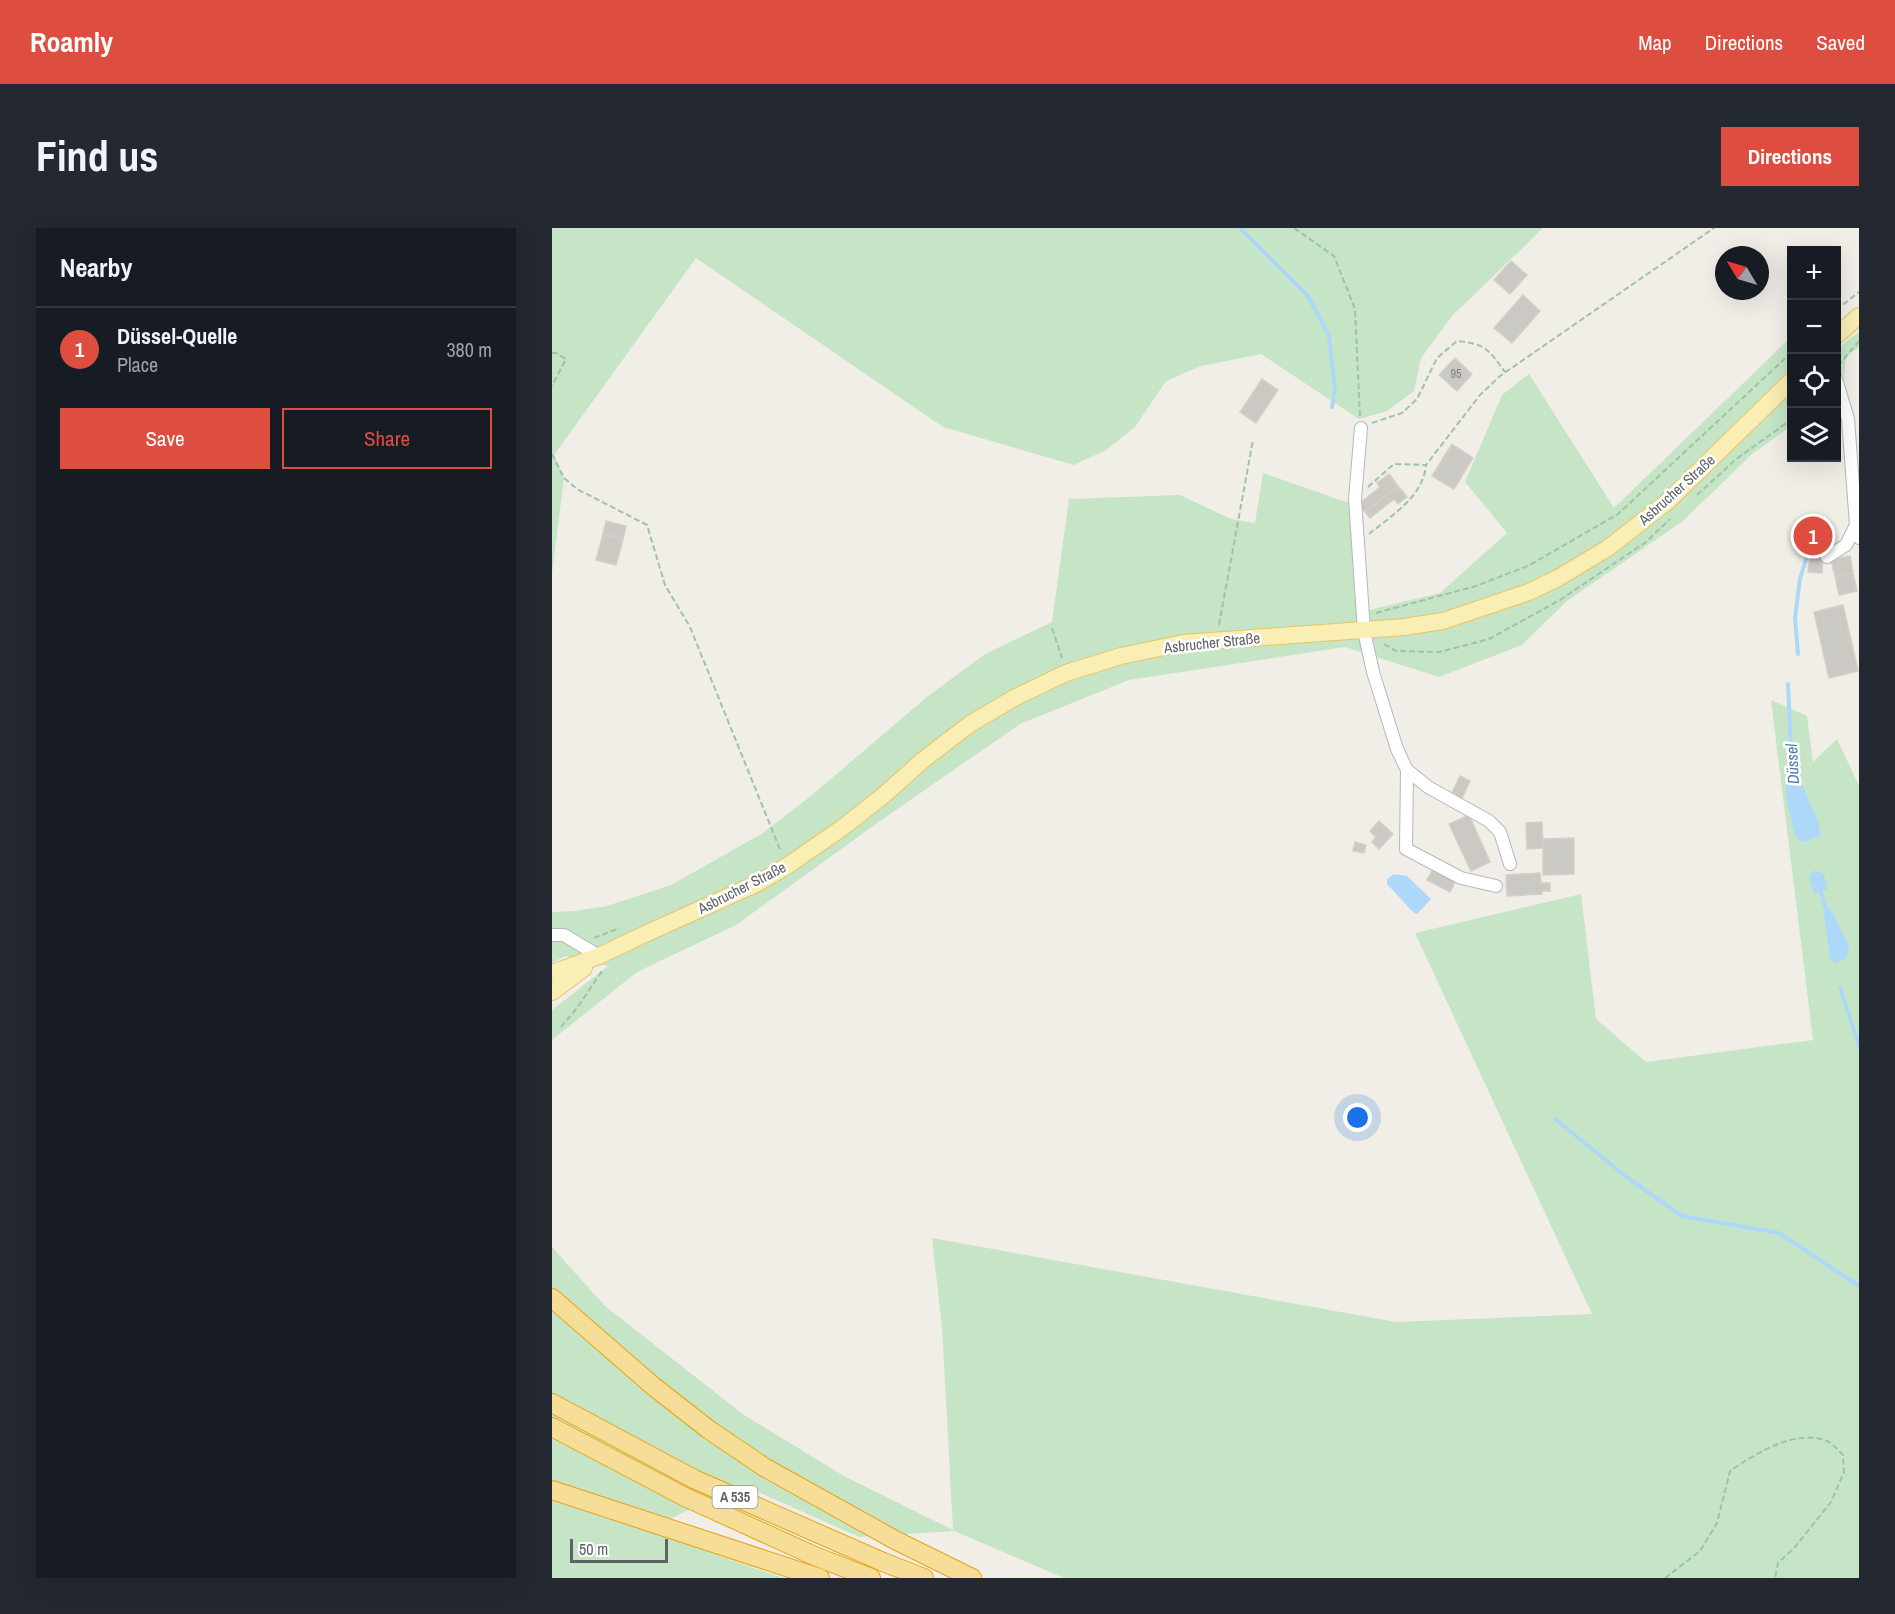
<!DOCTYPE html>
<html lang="en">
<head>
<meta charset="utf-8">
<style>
	:root { --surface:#171b24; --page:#242831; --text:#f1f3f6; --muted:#9ea1a6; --line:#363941; --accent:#dd4d40 }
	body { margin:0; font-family:"Archivo Narrow",sans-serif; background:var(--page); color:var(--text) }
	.controls { position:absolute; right:18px; top:18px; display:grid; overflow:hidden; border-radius:0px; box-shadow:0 6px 24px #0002 }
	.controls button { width:54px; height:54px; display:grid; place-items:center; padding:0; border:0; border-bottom:2px solid var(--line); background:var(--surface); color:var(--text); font:30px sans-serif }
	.compass { position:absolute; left:1163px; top:18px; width:54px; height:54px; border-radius:50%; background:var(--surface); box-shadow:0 6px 24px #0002; rotate:308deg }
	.scale { position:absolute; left:18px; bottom:15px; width:98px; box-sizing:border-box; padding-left:6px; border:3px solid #5f6266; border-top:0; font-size:16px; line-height:21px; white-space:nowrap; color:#5f6266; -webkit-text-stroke:4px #fff; paint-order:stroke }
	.you { position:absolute; left:806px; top:890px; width:21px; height:21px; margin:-15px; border:4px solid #fff; border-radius:50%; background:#1a73e8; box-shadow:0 0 0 9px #1a73e833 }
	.badge { display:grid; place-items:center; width:39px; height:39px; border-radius:50%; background:var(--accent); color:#fff; font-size:20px; font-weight:700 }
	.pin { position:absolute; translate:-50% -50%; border:3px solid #fff; box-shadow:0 2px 6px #0006 }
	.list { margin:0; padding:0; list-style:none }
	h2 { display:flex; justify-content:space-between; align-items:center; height:78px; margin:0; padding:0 24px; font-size:26px }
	h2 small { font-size:20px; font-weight:400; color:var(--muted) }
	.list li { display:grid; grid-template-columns:39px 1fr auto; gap:18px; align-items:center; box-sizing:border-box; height:84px; padding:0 24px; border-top:2px solid var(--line) }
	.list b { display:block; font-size:22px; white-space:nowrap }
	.list p { margin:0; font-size:20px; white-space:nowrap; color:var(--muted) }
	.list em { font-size:20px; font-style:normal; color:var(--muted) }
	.actions { display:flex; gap:12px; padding:18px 24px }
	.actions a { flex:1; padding:14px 0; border:2px solid var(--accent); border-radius:0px; text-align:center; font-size:21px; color:var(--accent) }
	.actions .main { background:var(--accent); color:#fff }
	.icon { flex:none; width:33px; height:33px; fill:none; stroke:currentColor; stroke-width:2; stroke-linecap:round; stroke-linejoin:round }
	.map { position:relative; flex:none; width:1307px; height:1350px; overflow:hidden; border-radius:0px }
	header { display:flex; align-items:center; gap:36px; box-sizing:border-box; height:84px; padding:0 30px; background:var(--accent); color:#fff }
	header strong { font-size:28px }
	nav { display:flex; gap:33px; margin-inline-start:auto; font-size:21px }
	.intro { display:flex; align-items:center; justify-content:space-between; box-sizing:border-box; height:144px; padding:0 36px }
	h1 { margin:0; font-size:42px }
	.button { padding:15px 27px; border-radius:0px; background:var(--accent); color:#fff; font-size:21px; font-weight:700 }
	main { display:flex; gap:36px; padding:0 36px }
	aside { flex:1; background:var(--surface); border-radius:0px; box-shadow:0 6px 24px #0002 }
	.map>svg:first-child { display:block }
</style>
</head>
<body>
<header>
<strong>Roamly</strong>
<nav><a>Map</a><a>Directions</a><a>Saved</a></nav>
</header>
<div class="intro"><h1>Find us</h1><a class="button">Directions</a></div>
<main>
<aside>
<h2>Nearby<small></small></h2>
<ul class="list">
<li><span class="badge">1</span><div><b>Düssel-Quelle</b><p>Place</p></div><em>380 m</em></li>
</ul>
<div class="actions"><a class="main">Save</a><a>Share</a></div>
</aside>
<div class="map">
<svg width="1307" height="1350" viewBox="0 0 1307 1350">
	<rect width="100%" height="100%" fill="#f0eee7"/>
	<g fill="#c6e5c6">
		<polygon points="0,0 991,0 900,88 869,130 862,163 835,183 807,191 709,126 649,138 614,153 583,199 554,222 522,237 391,199 144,30 2,227 12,250 0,346"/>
		<polygon points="1307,104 1307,119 1294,129 1291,160 1285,165 1285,121"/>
		<polygon points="1239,109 1239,198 1200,226 1131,293 1015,373 970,417 887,449 793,419 577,452 468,496 328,593 184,697 85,744 0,812 0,782 56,738 13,728 0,735 0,684 23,683 55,678 119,657 211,605 260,567 376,468 433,426 500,394 517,271 628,267 679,291 703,295 711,245 797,275 805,385 888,365 955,305 913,254 950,167 977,146 1062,280"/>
		<polygon points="1219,472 1255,488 1261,534 1285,511 1307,558 1307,1350 512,1350 402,1303 307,1309 195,1259 130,1285 96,1303 231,1350 0,1350 0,1019 53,1078 192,1187 292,1248 401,1302 390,1100 380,1010 844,1094 1040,1086 863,705 1029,666 1044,791 1094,834 1261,812"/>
	</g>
	<g fill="#aed8f9">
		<path d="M 1239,541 L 1246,543 C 1249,549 1249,555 1252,561 C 1259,578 1267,590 1269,608 L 1251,614 L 1244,609 C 1239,588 1227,560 1239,541 Z"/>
		<polygon points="1263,642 1272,646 1275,661 1262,666 1257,649"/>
		<polygon points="842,646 855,648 879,671 865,686 861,684 835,656 835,651"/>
		<polygon points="1273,680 1278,680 1297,718 1295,729 1284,736 1278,730 1272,685"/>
	</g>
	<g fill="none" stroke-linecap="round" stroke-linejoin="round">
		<g stroke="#aed8f9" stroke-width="4">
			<polyline points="688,0 756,68 777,108 783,159 780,179"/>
			<polyline points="1246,426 1243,390 1248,351 1261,308"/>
			<polyline points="1236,456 1240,545"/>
			<polyline points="1268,660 1275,685"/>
			<polyline points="1288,760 1307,818"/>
			<polyline points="1003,891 1076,950 1130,988 1227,1005 1307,1058"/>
		</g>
	</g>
	<g fill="#cbc9c4" stroke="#d4d0c6" stroke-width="1.5">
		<polygon points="959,33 975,47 958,66 942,52"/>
		<polygon points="971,67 988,83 960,115 942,100"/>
		<polygon points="903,130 920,146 905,163 887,147"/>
		<polygon points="710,151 726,162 704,195 688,184"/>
		<polygon points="900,216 921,230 902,261 880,248"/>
		<polygon points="837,246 846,258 813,284 807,276 828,259 825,255"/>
		<polygon points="846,258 855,269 846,276 842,271 818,290 813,284"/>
		<polygon points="54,293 74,298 71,311 51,306"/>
		<polygon points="51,306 71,311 64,337 44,332"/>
		<polygon points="1258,327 1271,328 1270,345 1256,344"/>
		<polygon points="1298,328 1301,345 1283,348 1279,332"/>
		<polygon points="1301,345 1305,363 1287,367 1283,348"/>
		<polygon points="1291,377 1306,443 1277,450 1262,384"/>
		<polygon points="908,548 918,553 910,570 900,565"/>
		<polygon points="917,587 938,634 919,643 897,596"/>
		<polygon points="827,593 841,606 827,621 820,614 824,609 818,603"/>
		<polygon points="990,594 991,620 975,621 974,595"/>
		<polygon points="1022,610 1022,646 991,647 991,611"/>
		<polygon points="803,614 814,617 812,625 801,623"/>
		<polygon points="881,641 904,652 898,664 875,652"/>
		<polygon points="988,645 989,655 998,655 998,663 990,663 990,666 955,668 954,647"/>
	</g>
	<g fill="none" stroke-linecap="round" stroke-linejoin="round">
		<defs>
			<g id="minor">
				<polyline points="1284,151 1296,191 1304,297 1307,310"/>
				<polyline points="809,200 803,271 812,403 821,444 845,521 855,542 876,559 937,593 948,604 958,636"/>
				<polyline points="1275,329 1294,317 1304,297"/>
				<polyline points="855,542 854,621 909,650 944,658"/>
				<polyline points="0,707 12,707 47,728"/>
			</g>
			<g id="major">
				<polyline points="1284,108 1307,88"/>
				<polyline points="0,745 47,728 93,706 204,656 235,638 290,600 332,567 371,532 418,496 464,469 514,445 569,428 631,415 852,399 891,393 977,364 1006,350 1056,320 1115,274 1240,152"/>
				<polyline points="0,764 32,740"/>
			</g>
			<g id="highway">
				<polyline points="0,1070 101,1158 156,1201 212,1239 343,1312 420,1350"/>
				<polyline points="0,1175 142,1251 331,1334 372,1350"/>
				<polyline points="0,1199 133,1269 265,1329 319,1350"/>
				<polyline points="0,1262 268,1350"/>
			</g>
		</defs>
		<use href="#minor" stroke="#b4b7bb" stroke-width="14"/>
		<use href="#major" stroke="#e8c468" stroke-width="18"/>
		<use href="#highway" stroke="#e6a411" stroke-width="20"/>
		<g stroke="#9ec3a9" stroke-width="2" stroke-dasharray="6 3" stroke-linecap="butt">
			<polyline points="742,0 782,28 803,81 808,188"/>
			<polyline points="1284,82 1307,64"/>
			<polyline points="0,125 4,125 14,131 0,158"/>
			<polyline points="1286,138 1307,113"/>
			<path d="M 820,195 L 850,185 L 865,171 L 885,130 L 905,113 C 934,116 936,121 953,144"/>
			<polyline points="0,226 12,250 25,261 95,297 113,357 138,399 229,624"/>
			<polyline points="816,259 842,236 874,237 928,167 948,148 1162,0"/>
			<polyline points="1145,267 1183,232 1240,191"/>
			<path d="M 817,306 C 840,287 871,269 874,237"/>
			<polyline points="824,385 924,358 978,337 1066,286 1240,124"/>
			<polyline points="667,397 701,212"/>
			<polyline points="500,400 510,430"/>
			<polyline points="832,416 844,423 887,424 937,411 1008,372 1094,314 1118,291"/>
			<polyline points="42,710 68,700"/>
			<polyline points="9,799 25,780 50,743"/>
			<path d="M 1113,1350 L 1148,1323 L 1165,1295 L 1178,1243 C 1203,1226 1245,1199 1277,1214 C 1282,1217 1287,1223 1291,1227 L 1292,1244 L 1279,1274 L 1243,1319 L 1226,1335 L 1223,1350"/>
		</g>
		<use href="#minor" stroke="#fff" stroke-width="12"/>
		<use href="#major" stroke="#f9eeb3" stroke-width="16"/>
		<use href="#highway" stroke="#f6de99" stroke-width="18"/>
	</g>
	<g text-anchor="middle" stroke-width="5" stroke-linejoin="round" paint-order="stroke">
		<g font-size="12" fill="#7a7c7e">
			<text x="904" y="150">95</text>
		</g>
		<rect fill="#fff" stroke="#8f9194" stroke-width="1.5" x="160.5" y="1258" width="45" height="22" rx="4.5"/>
		<g font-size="14" font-weight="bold" fill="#5f6266">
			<text x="183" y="1274">A 535</text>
		</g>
		<g font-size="15" fill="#5f6266" stroke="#fff">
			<text transform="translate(1125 262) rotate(-42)" y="5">Asbrucher Straße</text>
			<text transform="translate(660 415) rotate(-6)" y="5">Asbrucher Straße</text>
			<text transform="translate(190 660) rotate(-27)" y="5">Asbrucher Straße</text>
		</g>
		<g font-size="16" font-style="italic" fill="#4b79ab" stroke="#fff">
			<text transform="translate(1240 536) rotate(-93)" y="6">Düssel</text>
		</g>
	</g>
</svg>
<div class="controls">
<button>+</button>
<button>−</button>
<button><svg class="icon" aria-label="locate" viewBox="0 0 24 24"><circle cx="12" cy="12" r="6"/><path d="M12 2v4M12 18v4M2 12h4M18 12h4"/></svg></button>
<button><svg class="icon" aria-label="layers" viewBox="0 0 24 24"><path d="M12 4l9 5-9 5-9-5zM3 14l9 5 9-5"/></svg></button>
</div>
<svg class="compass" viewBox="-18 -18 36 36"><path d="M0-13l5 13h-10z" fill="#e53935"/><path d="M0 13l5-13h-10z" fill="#9ea1a6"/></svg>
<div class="scale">50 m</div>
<div class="you"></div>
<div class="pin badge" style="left:1261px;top:308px">1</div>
</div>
</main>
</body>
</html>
